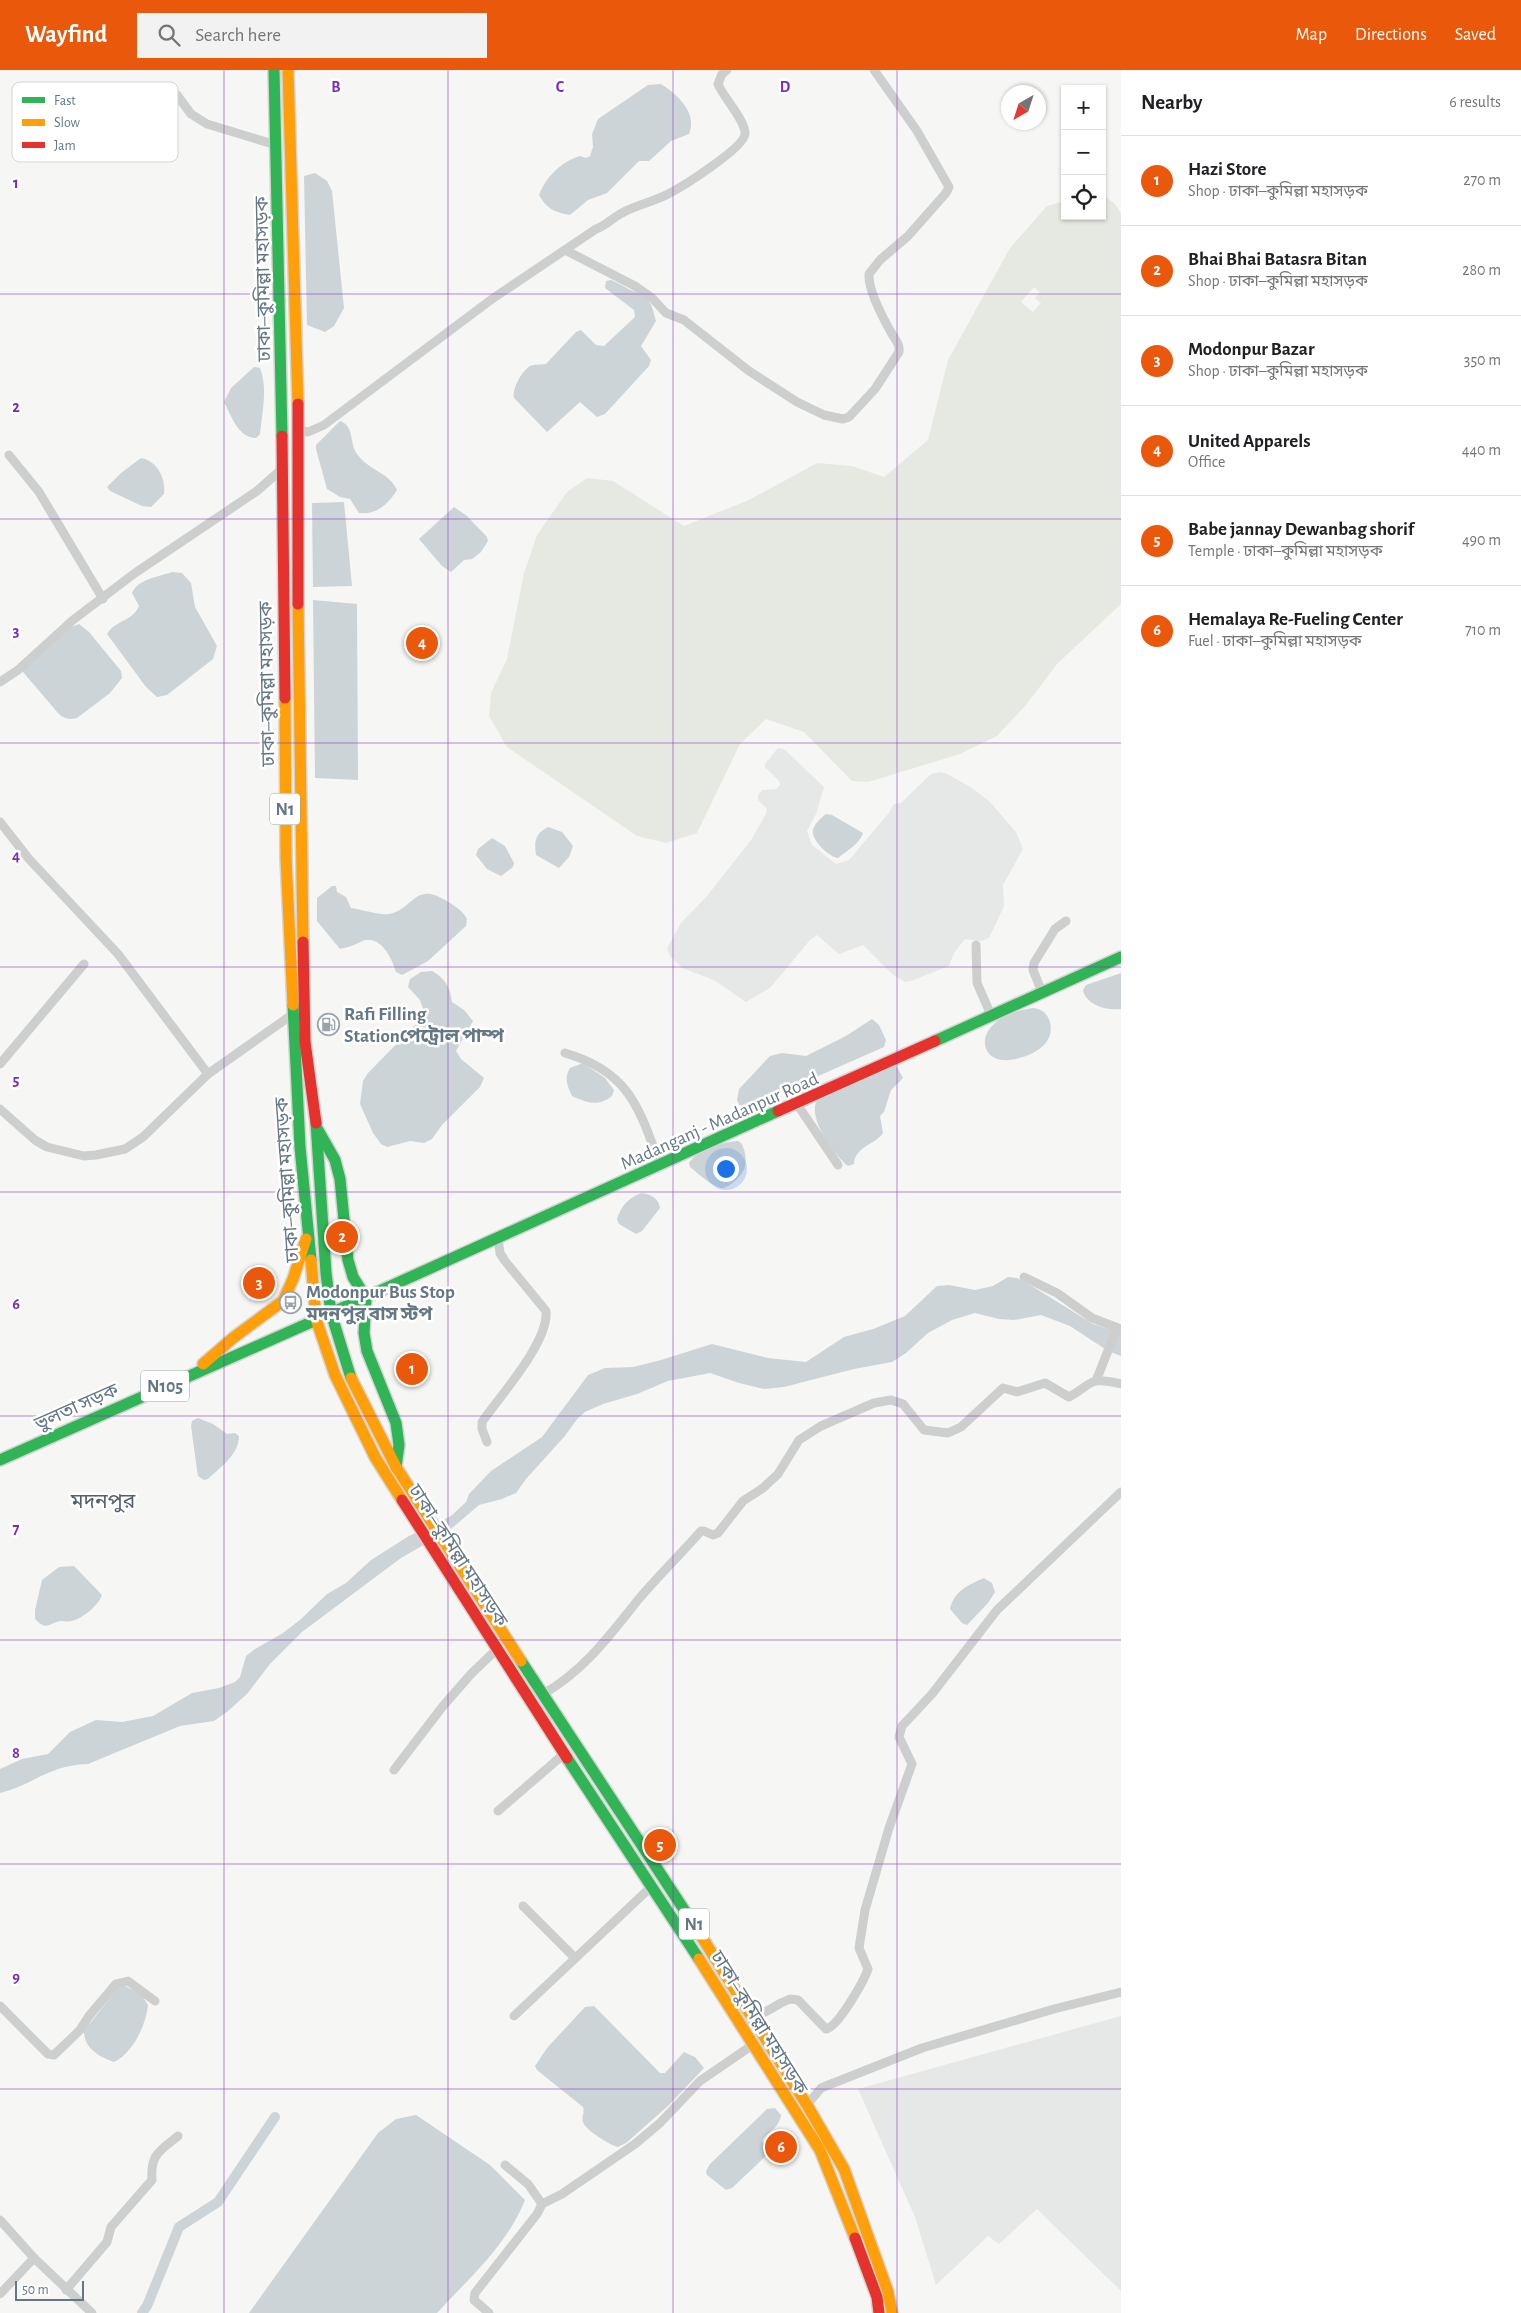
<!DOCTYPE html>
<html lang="en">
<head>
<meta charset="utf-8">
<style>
	:root { --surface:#fff; --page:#f2f2f2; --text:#202124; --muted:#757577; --line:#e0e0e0; --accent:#ea580c }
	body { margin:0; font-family:"Alegreya Sans","Noto Sans Bengali",sans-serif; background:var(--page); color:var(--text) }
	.controls { position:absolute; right:15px; top:15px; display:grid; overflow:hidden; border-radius:0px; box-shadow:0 1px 4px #0004 }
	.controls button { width:45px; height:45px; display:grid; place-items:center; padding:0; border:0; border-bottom:1px solid var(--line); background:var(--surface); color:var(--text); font:25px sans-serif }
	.compass { position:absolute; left:1001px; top:15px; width:45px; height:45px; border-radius:50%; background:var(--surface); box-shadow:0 1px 4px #0004; rotate:219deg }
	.scale { position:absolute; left:15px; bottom:12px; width:69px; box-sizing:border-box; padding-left:5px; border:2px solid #657785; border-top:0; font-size:14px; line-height:18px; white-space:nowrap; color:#657785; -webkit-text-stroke:4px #fff; paint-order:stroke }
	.you { position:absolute; left:725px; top:1098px; width:18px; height:18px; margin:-12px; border:4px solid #fff; border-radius:50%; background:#1a73e8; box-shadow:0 0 0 8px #1a73e833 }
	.badge { display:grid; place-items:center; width:32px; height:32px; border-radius:50%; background:var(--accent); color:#fff; font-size:16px; font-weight:700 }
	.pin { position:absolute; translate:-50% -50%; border:2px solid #fff; box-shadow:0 1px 5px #0006 }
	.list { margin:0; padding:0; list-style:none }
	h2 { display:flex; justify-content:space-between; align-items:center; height:65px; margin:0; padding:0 20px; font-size:21px }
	h2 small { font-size:16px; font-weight:400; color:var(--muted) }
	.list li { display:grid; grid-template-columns:32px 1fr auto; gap:15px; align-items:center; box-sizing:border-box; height:90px; padding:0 20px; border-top:1px solid var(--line) }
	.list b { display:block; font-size:19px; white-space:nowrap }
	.list p { margin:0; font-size:16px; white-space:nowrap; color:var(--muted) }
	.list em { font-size:16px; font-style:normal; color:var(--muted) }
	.icon { flex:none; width:28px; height:28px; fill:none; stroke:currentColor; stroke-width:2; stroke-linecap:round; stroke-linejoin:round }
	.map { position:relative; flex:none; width:1121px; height:2243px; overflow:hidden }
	header { display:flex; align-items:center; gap:30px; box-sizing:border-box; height:70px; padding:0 25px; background:var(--accent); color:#fff }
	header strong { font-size:24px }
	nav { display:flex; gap:28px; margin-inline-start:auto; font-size:18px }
	.search { width:350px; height:45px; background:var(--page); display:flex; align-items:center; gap:12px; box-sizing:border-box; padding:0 18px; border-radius:0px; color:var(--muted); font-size:19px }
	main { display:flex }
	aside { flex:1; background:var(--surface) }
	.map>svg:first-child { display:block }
</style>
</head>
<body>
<header>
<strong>Wayfind</strong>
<div class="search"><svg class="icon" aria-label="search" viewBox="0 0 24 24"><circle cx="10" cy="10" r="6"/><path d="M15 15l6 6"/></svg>Search here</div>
<nav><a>Map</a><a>Directions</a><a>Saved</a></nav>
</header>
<main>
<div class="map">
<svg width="1121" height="2243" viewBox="0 0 1121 2243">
	<rect width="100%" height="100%" fill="#f6f6f4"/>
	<g fill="#e6e7e7">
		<polygon points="778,678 784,679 824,717 816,744 807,761 812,775 836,794 849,790 888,744 894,734 901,733 931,704 941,702 947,704 972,718 989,731 1016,762 1023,779 1003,815 1004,836 989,868 982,871 965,869 954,883 949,896 911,911 905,912 893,905 863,875 839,884 817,865 810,870 770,918 746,932 714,910 682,898 670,886 667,878 681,853 707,826 751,770 766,744 767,739 758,730 758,725 762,720 776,719 780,715 779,711 765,697 765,694"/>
		<polygon points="1121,1946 1121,2221 1037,2139 999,2174 988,2166 936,2215 915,2147 858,2019"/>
	</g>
	<path fill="#e6e9e2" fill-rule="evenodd" d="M 1102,124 L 1115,134 L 1121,143 L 1121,534 L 1057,594 L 1026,635 L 997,666 L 960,684 L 868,712 L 852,711 L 804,662 L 766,649 L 740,674 L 697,763 L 666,773 L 637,766 L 507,677 L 489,646 L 491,623 L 507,589 L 524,503 L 537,465 L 567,422 L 587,408 L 613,411 L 684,456 L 749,430 L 817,393 L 852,396 L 884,407 L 928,370 L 948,290 L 1010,178 L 1047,136 L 1065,131 L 1065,146 L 1102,146 ZM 1034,217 L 1040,222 L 1035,228 L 1041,233 L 1033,242 L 1021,232 Z"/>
	<g fill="#cdd4d7">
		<path d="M 661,14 C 677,24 698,43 689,64 L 671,71 L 649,91 L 639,91 L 607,123 L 588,130 L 570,145 C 555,143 546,138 539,125 C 545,108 562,91 580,86 L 586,88 L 590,86 L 593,77 L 592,64 L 598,49 L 648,15 Z"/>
		<polygon points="315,103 327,111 332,121 344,238 334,256 325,262 307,255 304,106"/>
		<path d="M 611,210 C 619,213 626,218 633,221 C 651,229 651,232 656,251 L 641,276 L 651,290 L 649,296 L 605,344 L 597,347 L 580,332 L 547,362 L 514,328 C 512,318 522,301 530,296 C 534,294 541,295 546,294 L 576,262 L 581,260 L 596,275 L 604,276 L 635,247 L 634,240 L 605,218 L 606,211 Z"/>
		<path d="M 254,297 L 260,298 C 268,318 262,343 260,364 L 256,368 C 238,368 231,345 224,332 L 231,318 Z"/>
		<path d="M 340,351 C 355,356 349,373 357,384 C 368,400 390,403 397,420 C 388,434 377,445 359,443 L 350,429 L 340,427 L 327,419 L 316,379 L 316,375 Z"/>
		<path d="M 141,388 C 158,391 166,410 164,424 L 151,437 L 142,436 L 110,421 L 107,417 L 121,403 Z"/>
		<polygon points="344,432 352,516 313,517 312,433"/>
		<polygon points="454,437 467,446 487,467 488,471 481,482 472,489 464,490 451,502 442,496 419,469"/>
		<path d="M 172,502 L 182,503 L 191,513 L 195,537 L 217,576 L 213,589 L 167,625 L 157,627 L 146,617 L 107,564 C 114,551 133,551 139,536 L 132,523 C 138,509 158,507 172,502 Z"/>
		<polygon points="313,530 357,534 358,710 315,708"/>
		<path d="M 79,554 L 89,562 L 121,601 L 122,608 L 110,623 L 77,648 C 69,650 64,649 58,643 L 23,602 L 23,599 L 71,557 Z"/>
		<path d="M 826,744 L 832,745 L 863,763 C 859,775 847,780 838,788 C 829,787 811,770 813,760 C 815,753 821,748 826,744 Z"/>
		<path d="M 548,757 L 562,762 L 573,776 L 569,787 L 559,798 L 536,785 C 534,771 535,764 548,757 Z"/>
		<polygon points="492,768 505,776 514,793 513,797 501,806 487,799 476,785 478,779"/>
		<path d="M 332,816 L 336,816 L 337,822 L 346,827 L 351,838 C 359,839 383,846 389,844 C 416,838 414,809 450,833 C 456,837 463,841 467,849 L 466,856 L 428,891 L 402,905 L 396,902 C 392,889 381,864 362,871 C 355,875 349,877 340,879 L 317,851 L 317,828 Z"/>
		<path d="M 432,901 C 445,908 450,917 452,932 L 464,940 L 473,951 L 456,981 L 461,989 L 484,1008 L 480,1017 L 442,1055 L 432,1069 L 424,1073 L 410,1071 L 387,1077 L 381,1074 L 373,1063 L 360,1034 L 363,1011 L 368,1003 L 425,945 L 420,930 L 408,917 L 410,909 L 421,902 Z"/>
		<path d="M 1121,903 L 1121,939 C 1107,941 1086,935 1083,920 L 1086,915 Z"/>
		<path d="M 1033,938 C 1042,939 1047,943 1050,952 C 1056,976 1029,988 1009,990 C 987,993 977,972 992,956 C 1002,945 1018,940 1033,938 Z"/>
		<polygon points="872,949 879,955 886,970 884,977 748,1037 740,1036 737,1030 739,1019 770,986 782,983 806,986 846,966"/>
		<path d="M 583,993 L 605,1008 L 614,1020 L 612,1026 C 598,1037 587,1033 572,1026 C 567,1015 564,1008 570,998 Z"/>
		<path d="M 894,995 L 897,997 L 903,1008 L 891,1020 L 884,1042 L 880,1046 L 883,1063 C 875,1075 855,1076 854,1094 L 848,1096 C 834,1085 807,1048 817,1030 Z"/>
		<path d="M 738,1071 L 742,1074 C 745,1082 747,1088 745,1097 C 743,1105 728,1120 720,1118 C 709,1114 699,1104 690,1097 L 689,1093 C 699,1079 721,1072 738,1071 Z"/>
		<path d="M 642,1123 C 652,1125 658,1128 660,1138 L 642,1161 L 636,1164 L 619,1154 L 617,1149 C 621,1136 629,1127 642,1123 Z"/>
		<path d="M 1008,1207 L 1017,1208 L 1027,1213 L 1093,1254 L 1121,1263 L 1121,1286 L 1108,1281 L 1070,1256 L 1041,1245 L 1014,1250 L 999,1249 L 975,1243 L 952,1250 L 928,1263 L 906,1283 L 892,1292 L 854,1299 L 784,1317 L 764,1319 L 739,1313 L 710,1303 L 668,1311 L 637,1324 L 603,1334 L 585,1342 L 578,1348 L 564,1367 L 526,1409 L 516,1423 L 502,1429 L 479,1435 L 451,1459 L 401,1488 L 302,1562 L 270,1594 L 247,1624 L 228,1641 L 214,1651 L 180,1656 L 88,1694 C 49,1695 33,1715 0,1723 L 0,1699 L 22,1689 L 48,1684 L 70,1662 L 96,1650 L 122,1652 L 153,1646 L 192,1623 L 219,1618 L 235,1612 L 240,1607 L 246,1586 L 255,1579 L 283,1563 L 301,1549 L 327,1524 L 346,1513 L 371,1490 L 409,1466 L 451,1446 L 466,1432 L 469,1424 L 491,1401 L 542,1367 L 588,1305 L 605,1298 L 633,1297 L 661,1290 L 712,1274 L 768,1288 L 806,1292 L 844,1267 L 873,1259 L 905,1246 L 937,1216 L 949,1215 L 975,1220 L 993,1216 Z"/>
		<path d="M 198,1348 L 213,1354 L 227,1364 L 235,1363 L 239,1366 C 239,1385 220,1397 208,1409 L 204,1410 L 198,1406 L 197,1400 L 191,1356 L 192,1351 Z"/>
		<path d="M 74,1496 L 102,1525 C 98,1536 83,1548 72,1551 C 68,1552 64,1551 60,1551 C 47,1554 47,1561 35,1549 L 35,1540 L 42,1510 L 59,1497 Z"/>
		<path d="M 984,1508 L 992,1513 L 995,1522 L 988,1533 L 967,1555 L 962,1553 L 950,1539 C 954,1521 968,1515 984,1508 Z"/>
		<path d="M 123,1915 L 141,1924 L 148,1935 C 146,1955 133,1983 114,1992 C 99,1987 84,1978 84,1961 L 118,1918 Z"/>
		<path d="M 594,1936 L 660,2003 L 665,2003 L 684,1982 L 695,1987 L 704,1998 L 669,2035 L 626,2073 L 618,2077 C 610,2075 585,2060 583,2052 C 581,2047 585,2043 583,2037 L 537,2000 L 535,1996 L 547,1978 L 585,1937 Z"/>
		<path d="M 775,2038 L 781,2045 C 779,2058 770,2060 762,2070 L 768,2084 L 732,2118 L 726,2120 L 707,2105 L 706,2101 L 710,2094 L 767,2039 Z"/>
		<path d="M 416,2045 L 490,2095 L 525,2130 C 506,2177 470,2207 437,2243 L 249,2243 L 378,2063 L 396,2049 Z"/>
	</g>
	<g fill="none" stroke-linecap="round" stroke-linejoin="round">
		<polyline stroke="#cdd4d7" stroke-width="10" points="142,2243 147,2236 179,2157 218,2132 275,2047"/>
		<defs>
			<g id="fast">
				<polyline points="274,0 282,366"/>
				<polyline points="293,935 300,1077 311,1190"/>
				<polyline points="935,971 1121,887"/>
				<polyline points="316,1053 326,1203 331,1243 351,1308"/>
				<polyline points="318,1060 335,1090 340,1109 348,1190 353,1207 366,1228 364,1263 367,1281 396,1353 399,1375 396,1397"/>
				<polyline points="331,1243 778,1041"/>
				<polyline points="0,1390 325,1246"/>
				<polyline points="521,1591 700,1864"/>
				<polyline points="567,1688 699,1889"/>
			</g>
			<g id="slow">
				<polyline points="288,0 298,334"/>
				<polyline points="298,534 303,872"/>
				<polyline points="285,628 286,788 293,935"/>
				<polyline points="311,1190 316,1249 335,1305 375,1387 402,1430"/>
				<polyline points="203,1294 233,1268 283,1231 293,1209 306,1169"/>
				<polyline points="351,1308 396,1397 521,1591"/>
				<polyline points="700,1864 807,2035 844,2099 888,2222 892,2243"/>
				<polyline points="699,1889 820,2080 855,2168"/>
			</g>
			<g id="jam">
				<polyline points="282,366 285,628"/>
				<polyline points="298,534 298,334"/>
				<polyline points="303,872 305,972 316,1053"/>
				<polyline points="778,1041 935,971"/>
				<polyline points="402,1430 567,1688"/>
				<polyline points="855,2168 877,2227 879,2243"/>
			</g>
		</defs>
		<use href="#fast" stroke="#d3d4d3" stroke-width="14"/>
		<use href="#slow" stroke="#d3d4d3" stroke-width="14"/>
		<use href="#jam" stroke="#d3d4d3" stroke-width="14"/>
		<g stroke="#cdcfcf" stroke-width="9">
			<polyline points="177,25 191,44 207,54 276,75"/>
			<path d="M 565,180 L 635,216 L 652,228 L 666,243 L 684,250 L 749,301 L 797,332 L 824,345 L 843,349 L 849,347 L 875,319 L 899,282 C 900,274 896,271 892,264 C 884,250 868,220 869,204 L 880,190 L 908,166 L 946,123 L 949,117 L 917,61 L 874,0"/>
			<path d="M 299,360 L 308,362 L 324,355 L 492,229 L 596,159 C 606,156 612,148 622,143 C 636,135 653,132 668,124 C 682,117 744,78 745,64 C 746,51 723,27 718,14 L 722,4 L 727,0"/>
			<polyline points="9,385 39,422 103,529"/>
			<polyline points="0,612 18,600 73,550 135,503 257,421 282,399"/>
			<polyline points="0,752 29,789 118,884 208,1004 293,944"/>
			<polyline points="976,875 977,913 991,945"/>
			<polyline points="1042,922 1033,900 1034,893 1055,859 1066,851"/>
			<path d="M 565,983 C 630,1002 639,1038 660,1095"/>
			<polyline points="0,994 84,894"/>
			<polyline points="797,1034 838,1095"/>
			<polyline points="0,1039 35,1070 47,1077 84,1086 96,1085 125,1079 143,1067 208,1004"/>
			<polyline points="1024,1207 1057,1223 1092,1248 1121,1259"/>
			<polyline points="1096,1311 1117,1258"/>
			<path d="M 487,1372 L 482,1359 L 482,1352 C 500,1326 549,1272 546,1241 L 505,1191 L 500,1183 L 498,1168"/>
			<path d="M 543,1624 C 583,1602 610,1565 638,1530 C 658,1506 680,1485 701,1461 L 704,1461 L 713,1465 L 718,1463 L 743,1431 L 763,1418 L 778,1404 L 799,1370 L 821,1356 L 874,1333 L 891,1330 L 903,1334 L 924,1360 L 948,1363 L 961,1357 L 1003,1318 L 1017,1322 L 1045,1313 L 1069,1327 C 1094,1313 1088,1306 1121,1314"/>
			<polyline points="394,1700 443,1636 471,1604 498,1578"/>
			<polyline points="498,1741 564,1684"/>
			<polyline points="523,1836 575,1888"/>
			<polyline points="0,1936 48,1984 54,1985 80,1960 89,1946 116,1914 128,1911 155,1931"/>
			<polyline points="514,1946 652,1816"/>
			<path d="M 753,1949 L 781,1933 L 790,1929 L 798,1930 L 826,1959 C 838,1957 864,1911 868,1899 L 859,1878 L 865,1840 L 889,1758 L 912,1694 L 899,1667 L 902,1656 L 932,1624 L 997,1540 L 1121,1422"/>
			<polyline points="807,2035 821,2018 922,1978 1054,1939 1121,1922"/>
			<polyline points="542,2134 562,2124 635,2074 660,2053 700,2011 754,1974"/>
			<polyline points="0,2150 34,2188 92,2243"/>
			<path d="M 66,2220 L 107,2172 L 111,2157 L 152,2110 C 150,2084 160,2081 178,2066"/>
			<polyline points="0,2224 34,2188"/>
			<polyline points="489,2243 474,2230 475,2223 537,2144 542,2134 528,2114 505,2095"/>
		</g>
		<use href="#fast" stroke="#30b455" stroke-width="11"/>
		<use href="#slow" stroke="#ff9f0a" stroke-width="11"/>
		<use href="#jam" stroke="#e5322d" stroke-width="11"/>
	</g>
	<path fill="none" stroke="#7b2cbf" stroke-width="1" stroke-opacity="0.55" d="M 224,0 L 224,2243M 448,0 L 448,2243M 673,0 L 673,2243M 897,0 L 897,2243M 0,224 L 1121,224M 0,449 L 1121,449M 0,673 L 1121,673M 0,897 L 1121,897M 0,1122 L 1121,1122M 0,1346 L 1121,1346M 0,1570 L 1121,1570M 0,1794 L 1121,1794M 0,2019 L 1121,2019"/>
	<defs>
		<symbol id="fuel-ring" viewBox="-11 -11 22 22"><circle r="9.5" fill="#fff" stroke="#98a3ac" stroke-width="1.5"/><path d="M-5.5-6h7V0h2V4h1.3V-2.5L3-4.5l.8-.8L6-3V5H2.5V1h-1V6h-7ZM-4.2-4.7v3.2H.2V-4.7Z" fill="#98a3ac"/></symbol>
		<symbol id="bus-ring" viewBox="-11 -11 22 22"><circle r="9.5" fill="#fff" stroke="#98a3ac" stroke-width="1.5"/><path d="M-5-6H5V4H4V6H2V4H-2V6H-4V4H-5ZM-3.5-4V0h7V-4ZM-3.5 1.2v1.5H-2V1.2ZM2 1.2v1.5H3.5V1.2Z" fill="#98a3ac"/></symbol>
	</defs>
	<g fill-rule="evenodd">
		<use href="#fuel-ring" x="316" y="942" width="25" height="25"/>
		<use href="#bus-ring" x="278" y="1220" width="25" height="25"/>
	</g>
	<g text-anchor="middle" stroke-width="5" stroke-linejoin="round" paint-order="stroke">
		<g fill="#fff" stroke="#93a0aa" stroke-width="1">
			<rect x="270" y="723.5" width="30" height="31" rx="4"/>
			<rect x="141" y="1300.5" width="48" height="31" rx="4"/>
			<rect x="679" y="1838.5" width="30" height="31" rx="4"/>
		</g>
		<g font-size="18" font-weight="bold" fill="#657785">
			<text x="285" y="745">N1</text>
			<text x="165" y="1322">N105</text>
			<text x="694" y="1860">N1</text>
		</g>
		<g font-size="19" fill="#657785" stroke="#fff">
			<text transform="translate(262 209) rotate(-91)" y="7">ঢাকা–কুমিল্লা মহাসড়ক</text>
			<text transform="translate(266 614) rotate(-91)" y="7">ঢাকা–কুমিল্লা মহাসড়ক</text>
			<text transform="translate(719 1050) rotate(-24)" y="7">Madanganj - Madanpur Road</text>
			<text transform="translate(286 1110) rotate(-94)" y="7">ঢাকা–কুমিল্লা মহাসড়ক</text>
			<text transform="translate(76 1336) rotate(-24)" y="7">ভুলতা সড়ক</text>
			<text transform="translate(459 1485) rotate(57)" y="7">ঢাকা–কুমিল্লা মহাসড়ক</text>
			<text transform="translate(760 1952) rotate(58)" y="7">ঢাকা–কুমিল্লা মহাসড়ক</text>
		</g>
		<g font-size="19" font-weight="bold" fill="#657785" stroke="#fff" text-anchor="start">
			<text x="344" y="950">Rafi Filling<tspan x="344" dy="22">Stationপেট্রোল পাম্প</tspan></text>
			<text x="306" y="1228">Modonpur Bus Stop<tspan x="306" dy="22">মদনপুর বাস স্টপ</tspan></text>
		</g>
		<g font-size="21" fill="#53606a" stroke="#fff">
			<text x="103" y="1438">মদনপুর</text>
		</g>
	</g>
	<rect x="12" y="12" width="166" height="80" rx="8" fill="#fff" stroke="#d1d6da" stroke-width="1"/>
	<rect x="22" y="27" width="23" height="6" fill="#30b455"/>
	<rect x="22" y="49" width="23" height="7" fill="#ff9f0a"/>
	<rect x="22" y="72" width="23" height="6" fill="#e5322d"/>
	<g font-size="14" fill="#657785">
		<text x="54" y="35">Fast</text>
		<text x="54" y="57">Slow</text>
		<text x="54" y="80">Jam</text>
	</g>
	<g font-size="16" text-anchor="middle" font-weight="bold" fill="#7b2cbf" stroke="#fff" stroke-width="5" stroke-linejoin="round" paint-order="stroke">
		<text x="336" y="22">B</text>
		<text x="560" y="22">C</text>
		<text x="785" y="22">D</text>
		<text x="16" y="118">1</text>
		<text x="16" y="342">2</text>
		<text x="16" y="566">3</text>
		<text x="16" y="791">4</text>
		<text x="16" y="1015">5</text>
		<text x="16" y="1239">6</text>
		<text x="16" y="1464">7</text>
		<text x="16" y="1688">8</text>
		<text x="16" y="1912">9</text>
	</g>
</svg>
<div class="controls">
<button>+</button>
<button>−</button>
<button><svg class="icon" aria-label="locate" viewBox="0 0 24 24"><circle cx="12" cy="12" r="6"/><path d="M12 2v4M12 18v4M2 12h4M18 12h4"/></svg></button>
</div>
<svg class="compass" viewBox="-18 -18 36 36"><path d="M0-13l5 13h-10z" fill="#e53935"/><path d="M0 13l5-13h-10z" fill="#757577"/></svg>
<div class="scale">50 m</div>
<div class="you"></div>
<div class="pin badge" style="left:412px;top:1299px">1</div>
<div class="pin badge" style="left:342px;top:1167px">2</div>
<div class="pin badge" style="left:259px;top:1213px">3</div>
<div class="pin badge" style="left:422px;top:573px">4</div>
<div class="pin badge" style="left:660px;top:1775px">5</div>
<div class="pin badge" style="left:781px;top:2077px">6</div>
</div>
<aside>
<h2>Nearby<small>6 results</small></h2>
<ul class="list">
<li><span class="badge">1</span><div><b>Hazi Store</b><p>Shop · ঢাকা–কুমিল্লা মহাসড়ক</p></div><em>270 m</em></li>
<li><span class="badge">2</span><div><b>Bhai Bhai Batasra Bitan</b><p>Shop · ঢাকা–কুমিল্লা মহাসড়ক</p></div><em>280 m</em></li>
<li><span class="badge">3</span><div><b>Modonpur Bazar</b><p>Shop · ঢাকা–কুমিল্লা মহাসড়ক</p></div><em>350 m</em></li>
<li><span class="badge">4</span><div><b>United Apparels</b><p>Office</p></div><em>440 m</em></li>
<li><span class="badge">5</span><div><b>Babe jannay Dewanbag shorif</b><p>Temple · ঢাকা–কুমিল্লা মহাসড়ক</p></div><em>490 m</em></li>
<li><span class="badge">6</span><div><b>Hemalaya Re-Fueling Center</b><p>Fuel · ঢাকা–কুমিল্লা মহাসড়ক</p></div><em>710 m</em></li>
</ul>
</aside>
</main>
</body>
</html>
